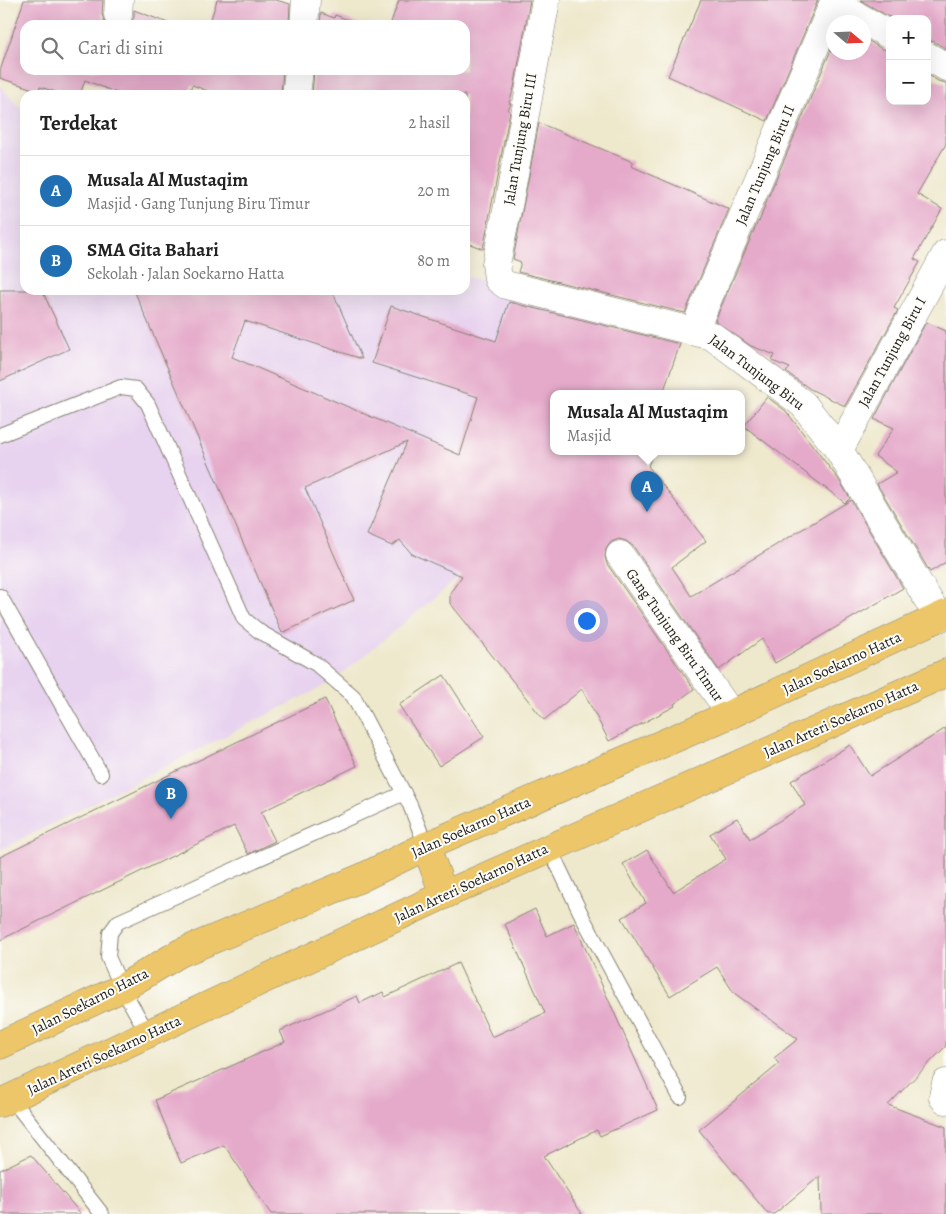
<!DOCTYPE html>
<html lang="id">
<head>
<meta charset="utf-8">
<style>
	:root { --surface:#fff; --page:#f6f6f6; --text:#222; --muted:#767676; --line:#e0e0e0; --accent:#1f6fb2 }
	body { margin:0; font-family:Alegreya,serif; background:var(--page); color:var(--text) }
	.controls { position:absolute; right:15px; top:15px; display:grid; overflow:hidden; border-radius:10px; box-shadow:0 5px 20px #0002 }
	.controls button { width:45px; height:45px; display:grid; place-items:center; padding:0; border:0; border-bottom:1px solid var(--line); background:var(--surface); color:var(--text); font:25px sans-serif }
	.compass { position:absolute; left:826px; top:15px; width:45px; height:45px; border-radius:50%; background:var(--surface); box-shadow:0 5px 20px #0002; rotate:109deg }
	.you { position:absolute; left:586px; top:620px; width:18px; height:18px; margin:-12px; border:4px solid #fff; border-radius:50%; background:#1a73e8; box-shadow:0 0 0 8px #1a73e833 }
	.badge { display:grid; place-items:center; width:32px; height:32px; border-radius:50%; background:var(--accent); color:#fff; font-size:16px; font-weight:700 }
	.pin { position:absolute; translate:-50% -41px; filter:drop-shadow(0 1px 2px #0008) }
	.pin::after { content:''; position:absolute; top:26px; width:18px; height:15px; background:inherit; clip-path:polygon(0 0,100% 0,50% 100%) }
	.popup { position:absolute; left:550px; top:390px; width:195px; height:65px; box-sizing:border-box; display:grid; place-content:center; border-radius:10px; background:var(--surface); filter:drop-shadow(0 1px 4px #0005); font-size:16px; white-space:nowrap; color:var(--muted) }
	.popup b { font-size:19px; color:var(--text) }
	.popup::after { content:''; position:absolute; left:50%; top:100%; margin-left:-10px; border:10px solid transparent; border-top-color:var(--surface) }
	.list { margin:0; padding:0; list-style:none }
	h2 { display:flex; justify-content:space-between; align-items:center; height:65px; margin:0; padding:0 20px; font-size:21px }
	h2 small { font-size:16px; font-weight:400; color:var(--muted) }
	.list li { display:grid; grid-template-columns:32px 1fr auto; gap:15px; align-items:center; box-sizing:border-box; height:70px; padding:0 20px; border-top:1px solid var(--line) }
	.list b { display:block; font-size:19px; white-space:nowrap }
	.list p { margin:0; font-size:16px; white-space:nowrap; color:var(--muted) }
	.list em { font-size:16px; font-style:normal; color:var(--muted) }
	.icon { flex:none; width:28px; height:28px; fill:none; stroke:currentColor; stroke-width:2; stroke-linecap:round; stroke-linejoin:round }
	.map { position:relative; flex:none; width:946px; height:1214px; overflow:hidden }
	.search { position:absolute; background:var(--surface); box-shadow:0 5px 20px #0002; left:20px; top:20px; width:450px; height:55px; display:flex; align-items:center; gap:12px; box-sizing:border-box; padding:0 18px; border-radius:15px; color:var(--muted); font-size:19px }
	.panel { position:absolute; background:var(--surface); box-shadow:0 5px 20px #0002; left:20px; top:90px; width:450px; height:205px; border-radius:15px }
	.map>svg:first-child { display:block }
</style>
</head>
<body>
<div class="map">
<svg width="946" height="1214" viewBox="0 0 946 1214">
	<rect width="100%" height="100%" fill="#fdfcf7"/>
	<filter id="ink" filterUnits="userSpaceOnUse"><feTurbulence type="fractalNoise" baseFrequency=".02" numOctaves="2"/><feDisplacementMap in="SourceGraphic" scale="10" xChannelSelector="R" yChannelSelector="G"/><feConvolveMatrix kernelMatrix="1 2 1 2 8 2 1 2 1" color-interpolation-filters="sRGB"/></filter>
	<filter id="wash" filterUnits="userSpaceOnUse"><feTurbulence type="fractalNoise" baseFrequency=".0096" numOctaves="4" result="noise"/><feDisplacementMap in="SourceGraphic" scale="20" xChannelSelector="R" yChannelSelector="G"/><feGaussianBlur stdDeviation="1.12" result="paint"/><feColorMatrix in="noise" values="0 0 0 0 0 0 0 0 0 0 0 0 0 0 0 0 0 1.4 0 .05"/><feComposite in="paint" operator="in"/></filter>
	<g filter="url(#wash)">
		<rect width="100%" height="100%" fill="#eee8cc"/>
		<polygon fill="#e7d2ef" points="0,86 19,107 25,107 25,290 465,290 465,276 611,317 589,393 553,393 553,451 572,451 557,500 462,575 332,682 0,850"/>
		<g id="blocks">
			<g fill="#e5aaca">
				<polygon points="24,0 103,0 102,14 104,21 107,25 25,25 25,70 283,70 281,95 219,95 192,85 188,95 122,95 85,80 80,95 65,95 40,87 39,91 0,78 0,71"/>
				<polygon points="217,0 276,0 290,4 289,25 209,25"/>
				<polygon points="399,0 530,0 514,88 509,103 511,104 508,110 510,111 483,249 465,242 465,95 312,95 314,70 465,70 465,25 390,25"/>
				<polygon points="701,0 818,0 767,121 668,76"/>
				<polygon points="860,0 946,0 946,49 935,42 927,40 927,19 893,19"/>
				<polygon points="134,10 173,25 130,25 134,17"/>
				<polygon points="321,13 334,18 335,15 362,25 320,25"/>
				<polygon points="864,38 882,49 890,51 890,101 927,101 927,74 938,81 946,83 946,144 917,194 942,209 914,259 920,262 894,308 898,310 845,406 810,389 786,372 790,368 772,361 775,355 751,346 715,321 758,221 759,222 767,200 834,43 834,52 864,52"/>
				<polygon points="539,123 633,162 631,166 729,209 685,313 518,272 521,262 513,259"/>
				<polygon points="0,290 42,290 69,349 0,381"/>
				<polygon points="134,290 332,290 362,359 245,321 232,357 460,455 478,397 372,363 391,306 496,341 509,302 680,344 663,393 553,393 553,451 654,451 648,466 706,541 672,567 691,596 851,500 903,588 775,663 762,639 719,670 633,546 626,541 619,539 611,542 606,549 605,557 607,564 694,689 674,704 675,706 609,741 582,689 544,720 450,603 450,593 462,576 412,554 400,540 392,546 367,535 407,442 305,488 354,600 282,633"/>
				<polygon points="926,322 946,331 946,562 930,572 877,484 897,472 875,456 894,428 874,419"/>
				<polygon points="767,397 786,411 839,480 850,498 845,503 744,426"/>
				<polygon points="444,675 484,737 439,766 399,705"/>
				<polygon points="325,699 357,766 261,812 275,841 248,854 234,826 0,940 0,857"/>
				<polygon points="946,728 946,1046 888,1105 946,1127 946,1214 821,1214 820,1176 774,1214 768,1214 699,1130 779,1064 774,1058 798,1039 734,993 717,967 670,996 622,918 646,903 623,864 647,850 673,892 726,859 710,834 737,818 750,839 805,805 791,781 850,745 870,776"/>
				<polygon points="535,909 547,936 574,923 658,1110 600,1136 597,1130 544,1156 582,1214 271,1214 224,1145 181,1163 155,1100 285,1042 280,1031 357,996 360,1003 383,992 385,997 458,963 492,1037 545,1013 505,924"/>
				<polygon points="31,1155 81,1214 0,1214 0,1170"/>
			</g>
		</g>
	</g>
	<g filter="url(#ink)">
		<use href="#blocks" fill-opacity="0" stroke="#858274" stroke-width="1"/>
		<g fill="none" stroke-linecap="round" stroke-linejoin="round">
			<defs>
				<g id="lane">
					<polyline points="0,435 121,387 136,389 148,404 244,619 260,632 316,664 353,696 410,805 426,846"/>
					<polyline points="0,596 101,774"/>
					<polyline points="549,847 583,918 680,1097"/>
					<polyline points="148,1034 122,988 108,957 110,933 118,922 404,793"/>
					<polyline points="11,1098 102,1214"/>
				</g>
				<g id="street">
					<polyline points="546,0 509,201 496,264 498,279 506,285 712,336 803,404 839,450 939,618"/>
					<polyline points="834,3 890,35"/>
					<polyline points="118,15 119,0"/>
					<polyline points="304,25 306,0"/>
					<polyline points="927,56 946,67"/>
					<polyline points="296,95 299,70"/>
					<polyline points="694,331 835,0"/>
					<polyline points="839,450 946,254"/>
					<polyline points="620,555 731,714"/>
					<polyline points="946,1083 943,1097 946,1100"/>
				</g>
				<g id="primary">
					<polyline points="426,846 444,895"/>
					<polyline points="0,1045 122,988 180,953 361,878 426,846 731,714 946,614"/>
					<polyline points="0,1103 444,895 946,673"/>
				</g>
			</defs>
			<use href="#lane" stroke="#858274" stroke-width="16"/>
			<use href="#street" stroke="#858274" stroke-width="29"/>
			<use href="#primary" stroke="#858274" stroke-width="29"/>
			<use href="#lane" stroke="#fff" stroke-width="14"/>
			<use href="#street" stroke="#fff" stroke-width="28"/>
			<use href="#primary" stroke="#ecc669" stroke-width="28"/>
		</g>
	</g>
	<g text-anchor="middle" stroke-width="4" stroke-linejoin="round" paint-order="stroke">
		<g font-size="15" fill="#1c1c1c" stroke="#fdfcf7">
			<text transform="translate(520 139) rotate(-80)" y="5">Jalan Tunjung Biru III</text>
			<text transform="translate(765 165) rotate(-67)" y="5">Jalan Tunjung Biru II</text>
			<text transform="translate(892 352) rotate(-61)" y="5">Jalan Tunjung Biru I</text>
			<text transform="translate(757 372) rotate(37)" y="5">Jalan Tunjung Biru</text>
			<text transform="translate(675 635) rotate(55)" y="5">Gang Tunjung Biru Timur</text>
			<text transform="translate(842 663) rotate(-25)" y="5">Jalan Soekarno Hatta</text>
			<text transform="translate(841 719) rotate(-24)" y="5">Jalan Arteri Soekarno Hatta</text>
			<text transform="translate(471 827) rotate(-24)" y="5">Jalan Soekarno Hatta</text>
			<text transform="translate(471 883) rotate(-25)" y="5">Jalan Arteri Soekarno Hatta</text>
			<text transform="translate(90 1001) rotate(-27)" y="5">Jalan Soekarno Hatta</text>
			<text transform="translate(104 1055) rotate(-25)" y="5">Jalan Arteri Soekarno Hatta</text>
		</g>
	</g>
</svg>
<div class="controls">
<button>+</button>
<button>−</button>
</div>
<svg class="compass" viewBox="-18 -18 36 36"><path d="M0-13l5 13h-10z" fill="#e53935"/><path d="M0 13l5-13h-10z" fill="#767676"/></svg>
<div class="you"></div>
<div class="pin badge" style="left:647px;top:512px">A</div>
<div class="popup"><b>Musala Al Mustaqim</b>Masjid</div>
<div class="pin badge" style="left:171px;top:819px">B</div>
<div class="search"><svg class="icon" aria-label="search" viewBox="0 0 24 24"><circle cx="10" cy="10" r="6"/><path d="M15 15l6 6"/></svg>Cari di sini</div>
<section class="panel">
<h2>Terdekat<small>2 hasil</small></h2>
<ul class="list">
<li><span class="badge">A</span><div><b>Musala Al Mustaqim</b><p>Masjid · Gang Tunjung Biru Timur</p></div><em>20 m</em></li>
<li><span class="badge">B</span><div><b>SMA Gita Bahari</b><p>Sekolah · Jalan Soekarno Hatta</p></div><em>80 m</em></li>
</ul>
</section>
</div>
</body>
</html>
